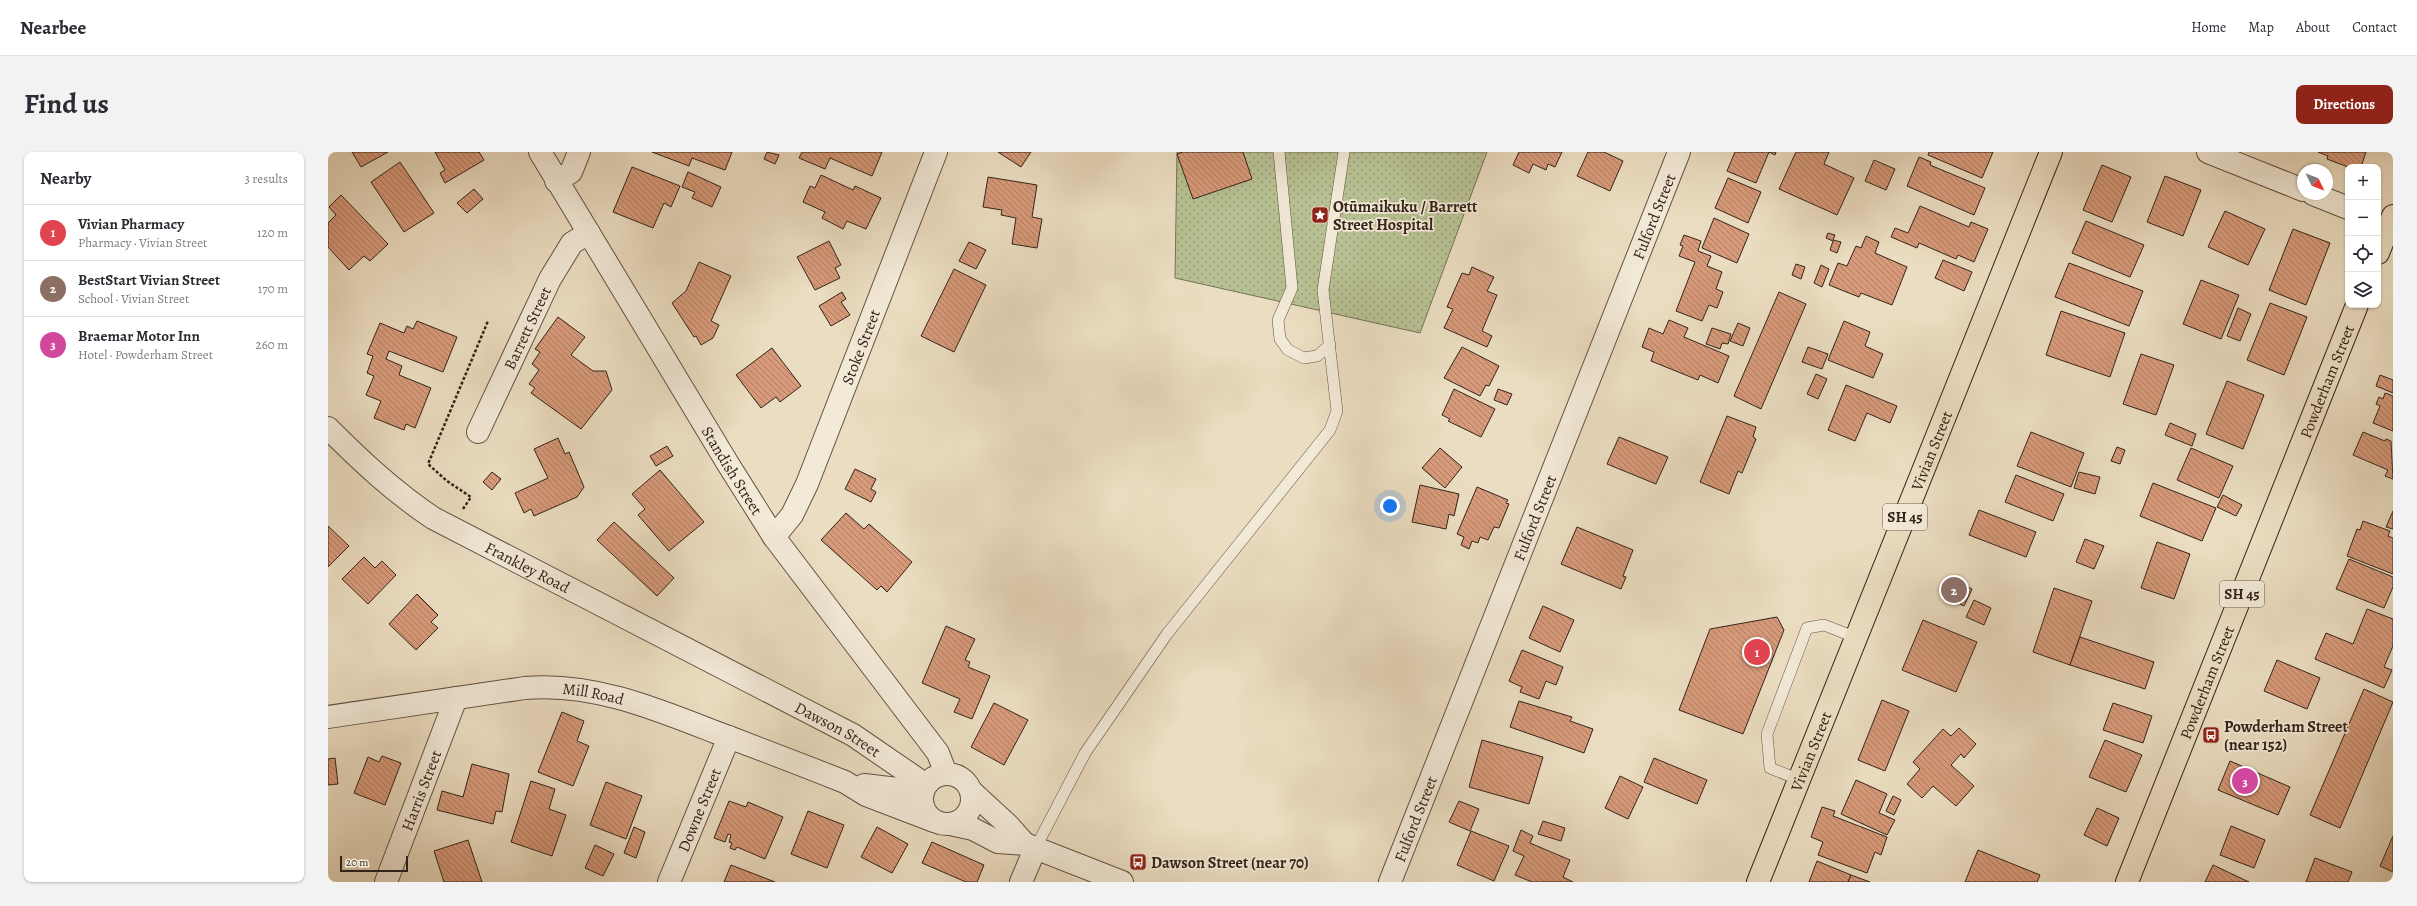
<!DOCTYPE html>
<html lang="en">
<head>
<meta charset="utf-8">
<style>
	:root { --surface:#fff; --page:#f2f2f3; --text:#2b2b33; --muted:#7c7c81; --line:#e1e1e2; --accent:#8f2418 }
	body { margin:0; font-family:Alegreya,serif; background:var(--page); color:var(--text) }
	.controls { position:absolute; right:12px; top:12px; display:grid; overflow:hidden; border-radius:8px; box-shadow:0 1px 3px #0004 }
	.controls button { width:36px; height:36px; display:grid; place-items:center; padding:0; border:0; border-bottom:1px solid var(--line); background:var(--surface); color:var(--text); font:20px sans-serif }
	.compass { position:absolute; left:1969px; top:12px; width:36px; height:36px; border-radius:50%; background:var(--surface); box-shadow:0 1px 3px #0004; rotate:133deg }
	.scale { position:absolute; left:12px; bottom:10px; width:68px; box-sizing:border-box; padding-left:4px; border:2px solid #342319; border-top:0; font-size:11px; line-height:14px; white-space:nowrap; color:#342319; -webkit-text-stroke:3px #f2e9d7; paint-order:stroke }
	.you { position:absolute; left:1062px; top:354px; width:14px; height:14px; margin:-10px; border:3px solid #fff; border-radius:50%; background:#1a73e8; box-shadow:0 0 0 6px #1a73e833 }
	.badge { display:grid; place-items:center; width:26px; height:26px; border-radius:50%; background:var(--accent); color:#fff; font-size:13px; font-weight:700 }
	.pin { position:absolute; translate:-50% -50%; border:2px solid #fff; box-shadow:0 1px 4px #0006 }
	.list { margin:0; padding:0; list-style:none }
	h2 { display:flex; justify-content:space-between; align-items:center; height:52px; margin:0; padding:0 16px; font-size:17px }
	h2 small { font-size:13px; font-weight:400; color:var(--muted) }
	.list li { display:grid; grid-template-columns:26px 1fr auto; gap:12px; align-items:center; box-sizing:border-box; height:56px; padding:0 16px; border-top:1px solid var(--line) }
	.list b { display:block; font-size:15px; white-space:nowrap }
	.list p { margin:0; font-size:13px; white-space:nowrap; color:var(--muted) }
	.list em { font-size:13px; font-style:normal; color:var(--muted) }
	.icon { flex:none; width:22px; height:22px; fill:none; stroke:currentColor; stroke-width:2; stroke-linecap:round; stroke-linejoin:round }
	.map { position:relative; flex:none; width:2065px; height:730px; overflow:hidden; border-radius:8px }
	header { display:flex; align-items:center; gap:24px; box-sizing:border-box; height:56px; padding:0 20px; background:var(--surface); border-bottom:1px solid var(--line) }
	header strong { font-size:19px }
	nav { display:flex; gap:22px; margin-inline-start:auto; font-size:14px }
	.intro { display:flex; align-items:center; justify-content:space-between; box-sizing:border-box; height:96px; padding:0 24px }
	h1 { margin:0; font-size:28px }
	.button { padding:10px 18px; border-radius:8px; background:var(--accent); color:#fff; font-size:14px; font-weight:700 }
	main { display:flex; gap:24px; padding:0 24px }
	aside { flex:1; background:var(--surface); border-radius:8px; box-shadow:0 1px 3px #0004 }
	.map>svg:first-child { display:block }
</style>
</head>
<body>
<header>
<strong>Nearbee</strong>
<nav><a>Home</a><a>Map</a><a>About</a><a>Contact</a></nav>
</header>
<div class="intro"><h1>Find us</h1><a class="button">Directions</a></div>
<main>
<aside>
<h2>Nearby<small>3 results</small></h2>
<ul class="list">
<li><span class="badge" style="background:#e0444e">1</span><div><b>Vivian Pharmacy</b><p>Pharmacy · Vivian Street</p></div><em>120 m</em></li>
<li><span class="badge" style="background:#8d6e63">2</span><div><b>BestStart Vivian Street</b><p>School · Vivian Street</p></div><em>170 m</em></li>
<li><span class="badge" style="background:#d1479c">3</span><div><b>Braemar Motor Inn</b><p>Hotel · Powderham Street</p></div><em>260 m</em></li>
</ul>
</aside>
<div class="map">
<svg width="2065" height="730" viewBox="0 0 2065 730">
	<defs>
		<pattern id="grass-dots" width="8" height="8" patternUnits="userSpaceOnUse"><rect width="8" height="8" fill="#b7c193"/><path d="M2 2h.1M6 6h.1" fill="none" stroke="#969c77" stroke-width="1.8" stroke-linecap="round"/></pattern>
		<pattern id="building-back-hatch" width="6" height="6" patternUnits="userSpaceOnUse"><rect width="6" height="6" fill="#d79a7a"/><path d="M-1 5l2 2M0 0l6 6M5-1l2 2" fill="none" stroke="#af7d63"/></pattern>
	</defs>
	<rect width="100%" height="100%" fill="#ebddc1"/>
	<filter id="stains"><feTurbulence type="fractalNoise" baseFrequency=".005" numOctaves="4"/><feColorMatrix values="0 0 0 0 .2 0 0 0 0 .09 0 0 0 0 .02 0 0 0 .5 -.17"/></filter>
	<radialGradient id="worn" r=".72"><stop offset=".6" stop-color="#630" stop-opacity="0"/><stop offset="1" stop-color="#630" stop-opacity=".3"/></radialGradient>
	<polygon fill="url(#grass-dots)" stroke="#767256" points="849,0 1159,0 1092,181 847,126"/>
	<g fill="url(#building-back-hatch)" stroke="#342319">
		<polygon points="24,0 60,0 33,15"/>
		<polygon points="107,0 151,0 156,8 117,31 112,21 117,18"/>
		<polygon points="324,0 404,0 397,18 364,6 361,14"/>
		<polygon points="439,0 451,3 447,12 436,7"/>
		<polygon points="474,0 554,0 544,24 502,6 497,17 471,6"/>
		<polygon points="670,0 703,0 693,15"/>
		<polygon points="855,0 915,0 924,27 865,47 849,2"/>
		<polygon points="1191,0 1234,0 1227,15 1220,12 1218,18 1205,12 1201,21 1185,13"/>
		<polygon points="1260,0 1276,0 1295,9 1282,39 1249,24"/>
		<polygon points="1407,0 1448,0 1447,3 1441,0 1428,31 1399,19"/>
		<polygon points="1468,0 1501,0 1496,12 1526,26 1509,63 1451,37"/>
		<polygon points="1601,0 1665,0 1654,26 1600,3"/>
		<polygon points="1990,0 2038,0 2033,15 2020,15 1999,7 2000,4"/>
		<polygon points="1591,5 1603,10 1602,13 1657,36 1646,63 1579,34"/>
		<polygon points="1546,8 1567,17 1558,38 1537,29"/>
		<polygon points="72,10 106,61 76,80 43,30"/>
		<polygon points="1774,13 1803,25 1784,70 1755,58"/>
		<polygon points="304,15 352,34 343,55 336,51 325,76 285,60"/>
		<polygon points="360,20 393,35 384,55 364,46 367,40 354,35"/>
		<polygon points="493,23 525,38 527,34 553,46 538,77 519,69 515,77 494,66 497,60 475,50 482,34 487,36"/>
		<polygon points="1837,24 1873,38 1855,84 1819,70"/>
		<polygon points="660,25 709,33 704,65 714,67 709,96 684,92 688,66 673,63 674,58 655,55"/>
		<polygon points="1400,26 1433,40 1420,71 1387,56"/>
		<polygon points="146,37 155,47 139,61 129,51"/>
		<polygon points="13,43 60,92 42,109 36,104 21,118 0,95 0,71 8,63 1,55"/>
		<polygon points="1592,54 1641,75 1643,70 1660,77 1646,110 1630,103 1628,107 1591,91 1589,96 1563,85 1567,76 1580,81"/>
		<polygon points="1897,59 1937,77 1920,113 1880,95"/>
		<polygon points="1386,66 1421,82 1409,111 1374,96"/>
		<polygon points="1758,69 1816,93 1802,125 1744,101"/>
		<polygon points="1965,77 2002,91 1978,153 1941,138"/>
		<polygon points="1500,81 1507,83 1505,88 1513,90 1509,101 1502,98 1505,89 1498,86"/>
		<polygon points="1356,83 1373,89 1370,99 1383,104 1379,114 1394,120 1388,137 1395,140 1389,156 1381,153 1374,169 1348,159 1367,110 1351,104 1355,94 1352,93"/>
		<polygon points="1538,84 1551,90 1547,101 1579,115 1564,153 1533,141 1531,145 1501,133 1510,111 1519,114 1528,94 1533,96"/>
		<polygon points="501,89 513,113 507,116 512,126 487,138 469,105"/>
		<polygon points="641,90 658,98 648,117 631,109"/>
		<polygon points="1615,108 1644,120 1636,139 1607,126"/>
		<polygon points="371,110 403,124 383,169 391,173 385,186 373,193 368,184 366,185 344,151 358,139"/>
		<polygon points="1741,111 1815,139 1801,174 1727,145"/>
		<polygon points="1468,112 1477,115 1473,127 1464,123"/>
		<polygon points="1493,113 1501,117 1494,135 1486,131"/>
		<polygon points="1144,115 1166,125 1159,139 1169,143 1154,179 1164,184 1159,195 1116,176 1125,157 1119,155 1134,121 1141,123"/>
		<polygon points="626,117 658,133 626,200 593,184"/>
		<polygon points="1873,128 1911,143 1893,187 1855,172"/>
		<polygon points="514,140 518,147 513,150 522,163 503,174 491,154"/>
		<polygon points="1451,140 1478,152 1433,257 1406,244"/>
		<polygon points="1942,151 1979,165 1956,223 1919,208"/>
		<polygon points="1910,156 1923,162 1912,189 1899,184"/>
		<polygon points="1733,159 1797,181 1782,225 1718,203"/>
		<polygon points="230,165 257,185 243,203 265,219 278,219 284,238 253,277 203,241 207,236 201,232 211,218 204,212 212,200 207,197"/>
		<polygon points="1341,168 1360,176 1356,185 1401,204 1390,231 1372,223 1370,228 1323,209 1326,200 1314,195 1321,176 1335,182"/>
		<polygon points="89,169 129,185 115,220 61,199 58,207 74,214 71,223 103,236 87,276 78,272 76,278 46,266 53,249 38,243 46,224 39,221 45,204 39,202 52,171 76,181 79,174 85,177"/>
		<polygon points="1516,169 1542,180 1537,194 1555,202 1545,226 1500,208"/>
		<polygon points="1410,171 1422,176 1415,194 1402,189"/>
		<polygon points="1384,176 1403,182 1400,192 1394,191 1392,197 1378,192"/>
		<polygon points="1134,195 1171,214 1161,234 1158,233 1152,244 1116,226"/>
		<polygon points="1480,195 1500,202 1494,217 1474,210"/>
		<polygon points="444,196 473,234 452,250 448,245 433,256 408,223"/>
		<polygon points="1813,202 1846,213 1828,263 1795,252"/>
		<polygon points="1488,222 1499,227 1490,247 1479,242"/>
		<polygon points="2052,223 2065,228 2065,241 2048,234"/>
		<polygon points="1899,229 1936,243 1915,297 1878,282"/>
		<polygon points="1518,233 1569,254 1562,271 1539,261 1527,289 1500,278"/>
		<polygon points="1126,237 1167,257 1153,285 1120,269 1122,267 1114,263"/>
		<polygon points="1170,237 1184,242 1179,253 1166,248"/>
		<polygon points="2057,241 2065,244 2065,279 2045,271 2052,254 2048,252 2051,245 2055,247"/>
		<polygon points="1399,264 1428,275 1425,285 1428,287 1414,321 1410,319 1401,342 1372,330"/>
		<polygon points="1842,271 1868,282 1864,294 1837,283"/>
		<polygon points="1703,280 1756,301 1743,335 1689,314"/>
		<polygon points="2035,280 2057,289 2058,287 2063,289 2065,327 2057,324 2060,318 2025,303"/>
		<polygon points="1291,285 1340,305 1328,332 1279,312"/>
		<polygon points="230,286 237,302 241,300 256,335 249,345 206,364 203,357 196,361 187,341 220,326 206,297"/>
		<polygon points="339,294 345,304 328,314 322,304"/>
		<polygon points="1789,295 1797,298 1792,312 1783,309"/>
		<polygon points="1112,296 1134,315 1117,336 1094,316"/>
		<polygon points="1863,296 1905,314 1891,346 1849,328"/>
		<polygon points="527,317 548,327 543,337 548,340 543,350 517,337"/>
		<polygon points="332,318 376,370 341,399 310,363 317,357 304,342"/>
		<polygon points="164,320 173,327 164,338 155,330"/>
		<polygon points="1751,320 1772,325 1767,342 1746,336"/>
		<polygon points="1688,323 1736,342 1725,369 1677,350"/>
		<polygon points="1825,331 1888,356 1874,389 1812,364"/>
		<polygon points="1092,333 1131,342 1126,364 1121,362 1118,377 1084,370"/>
		<polygon points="1149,335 1180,348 1178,351 1181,352 1171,376 1166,375 1160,388 1152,385 1150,391 1144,389 1141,397 1133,393 1136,385 1129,382"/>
		<polygon points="1895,343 1914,353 1908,364 1889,355"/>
		<polygon points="1651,358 1708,380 1698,405 1641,383"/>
		<polygon points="2065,359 2065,377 2058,375"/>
		<polygon points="518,361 536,377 541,372 584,410 559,440 553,434 549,438 493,388"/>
		<polygon points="2035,369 2062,379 2060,384 2065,386 2065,422 2019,404 2029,377 2032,378"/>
		<polygon points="286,370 346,426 329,444 269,388"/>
		<polygon points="0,374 21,394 0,415"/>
		<polygon points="1249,375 1305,398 1295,424 1298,425 1293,437 1233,412"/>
		<polygon points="1757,387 1776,394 1766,417 1748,410"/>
		<polygon points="1829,390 1862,402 1846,447 1813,436"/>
		<polygon points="36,405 47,416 54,409 68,423 40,452 14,427"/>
		<polygon points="2021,407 2065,425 2065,435 2056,456 2008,437"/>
		<polygon points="1622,427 1644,437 1636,454 1615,444"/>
		<polygon points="1726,436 1764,449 1742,513 1705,500"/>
		<polygon points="89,442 110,463 103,470 110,476 88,498 61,472"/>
		<polygon points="1646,448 1663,456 1656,473 1638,465"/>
		<polygon points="1215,454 1246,468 1232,500 1201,486"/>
		<polygon points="2039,457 2065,467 2065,494 2056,515 2064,518 2056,536 1987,507 1998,481 2025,492"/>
		<polygon points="1449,465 1456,478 1415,582 1351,558 1382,477"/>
		<polygon points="1595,468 1649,490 1628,540 1574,518"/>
		<polygon points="618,474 647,487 637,508 642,510 640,515 662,524 644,567 626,560 632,547 594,531"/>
		<polygon points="1752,485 1826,510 1817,537 1742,513"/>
		<polygon points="1194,498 1235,515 1228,533 1218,529 1211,547 1192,540 1194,535 1181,529"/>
		<polygon points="1949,508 1992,526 1979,557 1936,539"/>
		<polygon points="2036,537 2065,550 2012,676 1982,663"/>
		<polygon points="1554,548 1581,559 1557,619 1530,608"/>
		<polygon points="1191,549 1244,565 1242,569 1265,577 1256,601 1182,575"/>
		<polygon points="666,551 700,568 676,613 643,595"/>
		<polygon points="1785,551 1824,564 1815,591 1775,578"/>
		<polygon points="234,560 256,569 249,589 261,594 245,634 210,620"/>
		<polygon points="1631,576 1648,592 1636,606 1633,602 1623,613 1646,634 1628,654 1605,634 1594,646 1579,632 1592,617 1585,610 1615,577 1623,584"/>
		<polygon points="1154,588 1215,605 1201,652 1141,635"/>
		<polygon points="1777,588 1814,603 1798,640 1761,625"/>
		<polygon points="54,604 73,611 57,653 26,641 40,605 51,610"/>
		<polygon points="7,606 10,632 0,633 0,607"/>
		<polygon points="1326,606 1379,628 1369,652 1316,630"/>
		<polygon points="1902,609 1962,635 1950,663 1890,638"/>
		<polygon points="144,612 181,622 174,660 168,659 165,672 109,658 114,639 135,645"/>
		<polygon points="1292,624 1315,635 1300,667 1277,656"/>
		<polygon points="1528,628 1559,642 1551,661 1567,668 1559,683 1513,662"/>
		<polygon points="203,629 227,637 221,657 238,663 224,704 183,690"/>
		<polygon points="278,630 314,644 298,687 262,673"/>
		<polygon points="1565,644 1573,648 1566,663 1558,659"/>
		<polygon points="401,649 418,655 420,650 455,665 437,707 409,695 407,698 402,696 404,691 401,690 403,683 400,682 397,690 386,686"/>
		<polygon points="1131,649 1151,657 1142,679 1121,670"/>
		<polygon points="1494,655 1507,659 1505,664 1559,685 1553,703 1547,700 1539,721 1490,703 1495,690 1483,685"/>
		<polygon points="1769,656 1791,666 1779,694 1756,683"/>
		<polygon points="480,659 516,673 499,716 463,702"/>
		<polygon points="1215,669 1237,676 1233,689 1210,682"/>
		<polygon points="1903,674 1937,688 1926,716 1892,703"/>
		<polygon points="306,675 317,680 308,706 296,701"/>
		<polygon points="549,675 580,692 564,721 533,705"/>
		<polygon points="1193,678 1205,684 1202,691 1242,708 1235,725 1245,730 1204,730 1187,723 1196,704 1185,699"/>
		<polygon points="1143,679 1181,694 1166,729 1129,713"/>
		<polygon points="2065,684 2065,720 2052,714"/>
		<polygon points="140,688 154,730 116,730 106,699"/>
		<polygon points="604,690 656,713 649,730 638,730 594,711"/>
		<polygon points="267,693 286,702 275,724 257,716"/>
		<polygon points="1650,698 1712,723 1709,730 1637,730"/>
		<polygon points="1987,706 2024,720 2020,730 1978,730"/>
		<polygon points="1489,709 1523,723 1520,730 1481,730"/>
		<polygon points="403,713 447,730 396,730"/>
		<polygon points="1885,713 1921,730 1877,730"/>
		<polygon points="1523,723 1542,730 1520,730"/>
	</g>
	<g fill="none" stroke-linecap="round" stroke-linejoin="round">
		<defs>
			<g id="service">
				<polyline points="951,0 964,136 950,168 952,187 960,198 976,206 989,204 1002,193"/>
				<polyline points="1472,628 1442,616 1439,582 1479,476 1496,473 1529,486"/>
				<polyline points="707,697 757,601 839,482 1002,278 1009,259 995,138 1016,0"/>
			</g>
			<g id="minor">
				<path id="s1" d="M 212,0 L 400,312 L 446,385 L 610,601 L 618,622"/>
				<polyline points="1880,0 1975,38"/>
				<polyline points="228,29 243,20 251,0"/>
				<polyline points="1985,42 2020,56"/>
				<path id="s2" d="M 150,280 L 222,127 L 244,91 L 261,81"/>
				<path id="s3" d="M 446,385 L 464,363 L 479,332 L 608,0"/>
				<path id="s4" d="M 0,565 L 197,536 C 263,530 326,556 387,580 C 430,596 474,613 517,630 L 538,643 L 606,669"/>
				<polyline points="536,633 595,640"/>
				<path id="s5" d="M 58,730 L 128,546"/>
				<path id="s6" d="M 341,730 L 401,585"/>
				<polyline points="693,730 707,697"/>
				<path id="s7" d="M 1062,730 L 1351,0"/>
			</g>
			<g id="tertiary">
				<path id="s8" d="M 0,276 C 33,309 66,340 105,366 L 525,583 L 598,633"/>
				<circle cx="619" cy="647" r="25"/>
				<polyline points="643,639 679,672 697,692"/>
				<polyline points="622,672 645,677 670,690 697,692 794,730"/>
			</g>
			<g id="primary">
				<polyline points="2050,101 2065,64"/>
				<path id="s9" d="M 1430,730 L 1723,0"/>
				<path id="s10" d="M 1799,730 L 2029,153"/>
			</g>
		</defs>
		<use href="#service" stroke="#625243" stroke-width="12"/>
		<use href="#minor" stroke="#625243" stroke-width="24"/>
		<use href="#tertiary" stroke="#625243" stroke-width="24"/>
		<use href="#primary" stroke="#342319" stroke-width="24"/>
		<polyline stroke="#342319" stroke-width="2.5" stroke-dasharray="3 2" stroke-linecap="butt" points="135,357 143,345 119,329 100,312 160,169"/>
		<use href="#service" stroke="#f2e9d7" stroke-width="11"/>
		<use href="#minor" stroke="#f2e9d7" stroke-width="22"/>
		<use href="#tertiary" stroke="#f2e9d7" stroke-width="22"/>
		<use href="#primary" stroke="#ebddc1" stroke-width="22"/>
	</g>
	<defs>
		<symbol id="sight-square" viewBox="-11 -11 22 22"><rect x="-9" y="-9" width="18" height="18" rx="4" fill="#8f2418" stroke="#f2e9d7"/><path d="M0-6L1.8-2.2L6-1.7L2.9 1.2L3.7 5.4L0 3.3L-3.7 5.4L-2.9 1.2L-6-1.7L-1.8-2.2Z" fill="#fff"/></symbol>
		<symbol id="bus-square" viewBox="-11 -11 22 22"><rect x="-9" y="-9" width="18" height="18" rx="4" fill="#8f2418" stroke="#f2e9d7"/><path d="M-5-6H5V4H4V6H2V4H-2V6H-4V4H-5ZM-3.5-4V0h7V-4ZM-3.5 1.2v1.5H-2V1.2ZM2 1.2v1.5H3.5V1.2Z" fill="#fff"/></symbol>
	</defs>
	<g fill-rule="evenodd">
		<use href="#sight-square" x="982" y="53" width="20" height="20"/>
		<use href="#bus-square" x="1873" y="573" width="20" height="20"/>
		<use href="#bus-square" x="800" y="700" width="20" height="20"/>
	</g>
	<g text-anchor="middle" stroke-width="3.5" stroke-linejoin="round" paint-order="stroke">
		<g fill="#f2e9d7" stroke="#6d5e52" stroke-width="1">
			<rect x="1555" y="352" width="44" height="26" rx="3"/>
			<rect x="1892" y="429" width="44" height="26" rx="3"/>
		</g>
		<g font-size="15" font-weight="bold" fill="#342319">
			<text x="1577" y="370">SH 45</text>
			<text x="1914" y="447">SH 45</text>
		</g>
		<g font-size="16" font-weight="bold" fill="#342319" stroke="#f2e9d7" text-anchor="start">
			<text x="1005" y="60">Otūmaikuku / Barrett<tspan x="1005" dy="18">Street Hospital</tspan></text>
			<text x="1896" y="580">Powderham Street<tspan x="1896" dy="18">(near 152)</tspan></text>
			<text x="823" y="716">Dawson Street (near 70)</text>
		</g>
		<g font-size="16" fill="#342319" stroke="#f2e9d7">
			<text dy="6" stroke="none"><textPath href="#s7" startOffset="716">Fulford Street</textPath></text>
			<text dy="6" stroke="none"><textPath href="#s2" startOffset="115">Barrett Street</textPath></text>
			<text dy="6" stroke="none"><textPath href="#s3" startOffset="210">Stoke Street</textPath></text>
			<text dy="6" stroke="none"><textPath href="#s10" startOffset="539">Powderham Street</textPath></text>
			<text dy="6" stroke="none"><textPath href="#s9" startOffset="465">Vivian Street</textPath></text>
			<text dy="6" stroke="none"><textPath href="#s1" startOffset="372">Standish Street</textPath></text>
			<text dy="6" stroke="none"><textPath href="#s7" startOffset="392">Fulford Street</textPath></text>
			<text dy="6" stroke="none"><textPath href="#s8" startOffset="245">Frankley Road</textPath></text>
			<text dy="6" stroke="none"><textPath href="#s10" startOffset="215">Powderham Street</textPath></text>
			<text dy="6" stroke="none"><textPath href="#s4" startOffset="268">Mill Road</textPath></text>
			<text dy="6" stroke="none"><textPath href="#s8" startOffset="595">Dawson Street</textPath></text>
			<text dy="6" stroke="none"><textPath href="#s9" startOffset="141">Vivian Street</textPath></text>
			<text dy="6" stroke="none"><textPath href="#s5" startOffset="98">Harris Street</textPath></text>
			<text dy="6" stroke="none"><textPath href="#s6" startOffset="78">Downe Street</textPath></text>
			<text dy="6" stroke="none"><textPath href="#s7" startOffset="68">Fulford Street</textPath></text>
		</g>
	</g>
	<rect width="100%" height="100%" filter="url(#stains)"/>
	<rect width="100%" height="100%" fill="url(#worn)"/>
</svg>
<div class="controls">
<button>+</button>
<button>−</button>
<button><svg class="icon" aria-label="locate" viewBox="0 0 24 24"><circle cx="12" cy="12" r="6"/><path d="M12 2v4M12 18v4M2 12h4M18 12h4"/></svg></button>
<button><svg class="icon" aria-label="layers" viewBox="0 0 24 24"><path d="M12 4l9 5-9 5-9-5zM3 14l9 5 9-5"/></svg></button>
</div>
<svg class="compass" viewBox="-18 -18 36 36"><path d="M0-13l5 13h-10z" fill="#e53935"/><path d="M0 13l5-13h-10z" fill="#7c7c81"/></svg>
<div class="scale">20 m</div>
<div class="you"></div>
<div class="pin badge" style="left:1429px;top:500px;background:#e0444e">1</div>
<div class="pin badge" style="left:1626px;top:438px;background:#8d6e63">2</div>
<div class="pin badge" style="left:1917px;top:629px;background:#d1479c">3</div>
</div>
</main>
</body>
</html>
